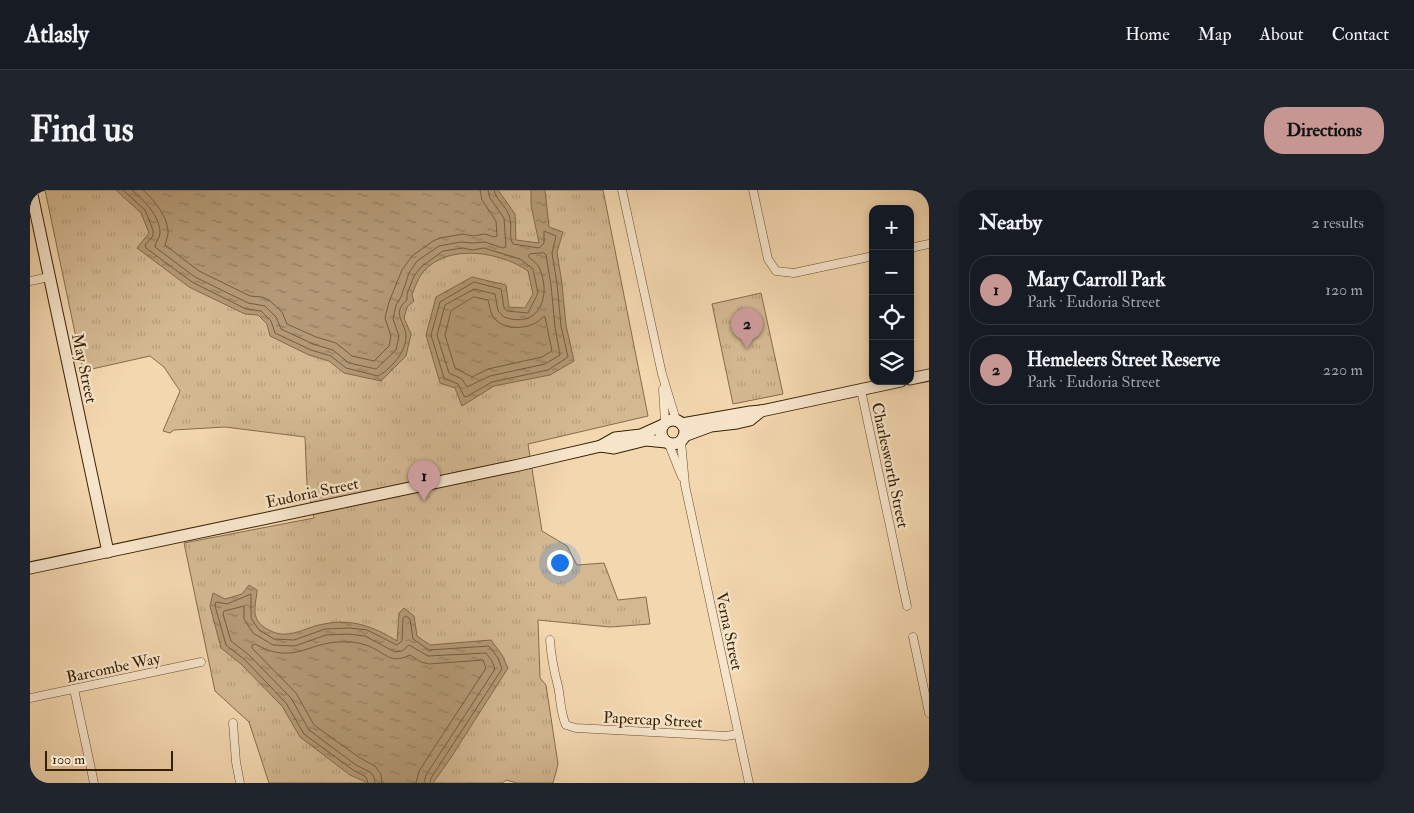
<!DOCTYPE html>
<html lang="en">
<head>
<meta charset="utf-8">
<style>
	:root { --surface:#171b24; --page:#20242c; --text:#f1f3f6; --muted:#9ea1a6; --line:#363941; --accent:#c59692 }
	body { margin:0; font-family:"IM FELL Double Pica",serif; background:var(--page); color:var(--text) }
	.controls { position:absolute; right:15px; top:15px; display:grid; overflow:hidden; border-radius:10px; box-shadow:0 2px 8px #0003 }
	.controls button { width:45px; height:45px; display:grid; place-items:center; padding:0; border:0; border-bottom:1px solid var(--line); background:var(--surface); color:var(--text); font:25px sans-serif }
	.scale { position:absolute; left:15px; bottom:12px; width:128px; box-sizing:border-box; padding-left:5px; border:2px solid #382103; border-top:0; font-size:14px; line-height:18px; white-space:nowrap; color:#382103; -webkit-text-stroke:4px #f7e5cb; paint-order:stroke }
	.you { position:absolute; left:529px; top:372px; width:18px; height:18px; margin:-12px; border:4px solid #fff; border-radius:50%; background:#1a73e8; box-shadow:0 0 0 8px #1a73e833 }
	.badge { display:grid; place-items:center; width:32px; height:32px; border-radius:50%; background:var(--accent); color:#111; font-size:16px; font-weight:700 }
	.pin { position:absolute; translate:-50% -41px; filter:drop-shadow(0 1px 2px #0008) }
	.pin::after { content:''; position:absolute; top:26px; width:18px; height:15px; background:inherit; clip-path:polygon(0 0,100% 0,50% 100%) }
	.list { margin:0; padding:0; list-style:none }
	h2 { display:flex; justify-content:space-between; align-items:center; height:65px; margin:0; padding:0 20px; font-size:21px }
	h2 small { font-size:16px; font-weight:400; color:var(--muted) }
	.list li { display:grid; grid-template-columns:32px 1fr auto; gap:15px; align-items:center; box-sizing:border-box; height:70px; margin:0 10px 10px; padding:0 10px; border:1px solid var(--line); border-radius:20px }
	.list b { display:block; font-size:19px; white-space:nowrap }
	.list p { margin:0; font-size:16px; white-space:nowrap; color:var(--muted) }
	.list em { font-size:16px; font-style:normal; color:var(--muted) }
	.icon { flex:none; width:28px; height:28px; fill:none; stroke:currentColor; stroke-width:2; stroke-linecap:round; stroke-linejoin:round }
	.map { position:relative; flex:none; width:899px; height:593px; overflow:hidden; border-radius:20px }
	header { display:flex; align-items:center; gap:30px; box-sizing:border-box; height:70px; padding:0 25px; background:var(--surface); border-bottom:1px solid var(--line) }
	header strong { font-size:24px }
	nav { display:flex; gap:28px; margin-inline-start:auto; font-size:18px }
	.intro { display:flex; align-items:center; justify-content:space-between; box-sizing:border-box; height:120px; padding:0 30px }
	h1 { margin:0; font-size:35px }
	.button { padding:12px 22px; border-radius:20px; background:var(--accent); color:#111; font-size:18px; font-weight:700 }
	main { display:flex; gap:30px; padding:0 30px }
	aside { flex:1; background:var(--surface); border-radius:20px; box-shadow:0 2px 8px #0003 }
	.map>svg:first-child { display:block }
</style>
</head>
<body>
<header>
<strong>Atlasly</strong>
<nav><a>Home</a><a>Map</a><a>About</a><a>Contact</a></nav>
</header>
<div class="intro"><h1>Find us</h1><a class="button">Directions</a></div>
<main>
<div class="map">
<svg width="899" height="593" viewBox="0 0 899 593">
	<defs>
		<pattern id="park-tufts" width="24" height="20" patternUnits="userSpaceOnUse" patternTransform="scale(1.25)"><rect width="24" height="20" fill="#d3b892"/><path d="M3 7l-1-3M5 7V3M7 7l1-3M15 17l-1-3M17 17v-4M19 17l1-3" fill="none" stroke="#b69e7c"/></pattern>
		<pattern id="water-ripples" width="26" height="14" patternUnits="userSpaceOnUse" patternTransform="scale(1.25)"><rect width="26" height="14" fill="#b39975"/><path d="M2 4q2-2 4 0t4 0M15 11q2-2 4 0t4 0" fill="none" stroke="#937c5e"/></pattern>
	</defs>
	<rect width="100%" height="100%" fill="#f3d7af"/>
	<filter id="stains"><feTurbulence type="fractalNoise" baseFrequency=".004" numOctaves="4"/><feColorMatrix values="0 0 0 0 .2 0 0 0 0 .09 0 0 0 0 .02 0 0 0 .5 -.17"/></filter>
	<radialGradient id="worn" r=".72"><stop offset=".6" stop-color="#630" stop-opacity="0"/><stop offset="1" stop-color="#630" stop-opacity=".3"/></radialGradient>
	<g fill="url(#park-tufts)" stroke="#866c4a">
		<polygon points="15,0 573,0 618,226 498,254 512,341 537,356 547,375 574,373 588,410 616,407 620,434 580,437 508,430 510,488 516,495 528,574 523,593 487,593 476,590 473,593 239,593 219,532 185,501 154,353 284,328 277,294 275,247 195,237 144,240 140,243 133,241 150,201 134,177 120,166 53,181"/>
		<polygon points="731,103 753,204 703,214 682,114"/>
	</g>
	<g fill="url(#water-ripples)" stroke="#826947">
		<path d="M 86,0 L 468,0 L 485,24 L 486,50 L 509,53 L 501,15 L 501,0 L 515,0 L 519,37 L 533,42 L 527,62 L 532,94 L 536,135 L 544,171 L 520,185 L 464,196 L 432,216 L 425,198 L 410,193 L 396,145 L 406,107 L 442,87 L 476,95 L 479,117 L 495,118 L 503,104 L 498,81 C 471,62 419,53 394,81 C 388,88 385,97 382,105 L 384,111 L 377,117 L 374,128 L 381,144 L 376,166 L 351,191 L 314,183 L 299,171 L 279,165 L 240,146 L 237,134 L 228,125 L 215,124 L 159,97 L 107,58 L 119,43 L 111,23 Z"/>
		<path d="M 219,395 L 227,400 C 227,407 223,420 226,427 C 228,433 233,437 239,440 C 259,451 274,437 294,434 C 322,428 344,437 367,451 L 369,423 L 374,418 L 384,426 L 387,446 L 400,455 L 461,450 L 472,465 L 478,478 L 420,569 L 403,593 L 338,593 L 320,585 L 270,547 L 252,516 L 211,474 L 191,458 L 180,416 L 183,403 L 195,409 L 212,404 Z"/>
	</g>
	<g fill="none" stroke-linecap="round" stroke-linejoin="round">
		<g stroke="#765d3c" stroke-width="1">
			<path d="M 93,0 L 115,20 L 123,40 L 123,46 L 115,55 L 116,58 L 162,92 L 216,119 L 231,121 L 241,131 L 245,143 L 281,160 L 301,166 L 316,178 L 348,186 C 361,179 377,161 376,145 C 375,132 361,123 377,110 L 377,104 L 384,86 L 391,77 L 413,61 L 433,58 L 442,60 L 454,58 L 490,69 L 503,79 L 508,103 L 498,123 L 477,121 L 474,118 L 471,99 L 444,92 L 410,112 L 401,145 L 414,188 L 428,194 L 434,206 L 436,207 L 462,192 L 518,180 L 538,167 L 531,136 L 527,94 L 522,63 L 526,46 L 514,41 L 514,53 L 509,58 L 483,54 C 478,46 483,34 479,25 C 476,16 466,10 464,0"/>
			<path d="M 102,0 C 114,11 130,25 130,43 C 130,48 125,52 125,57 L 165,87 L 218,113 L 235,116 L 246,127 L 251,139 L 283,154 L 303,160 L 319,173 L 346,179 L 366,160 L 369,146 L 363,129 L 366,115 L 371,107 L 379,83 L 387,71 L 409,56 L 431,52 L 442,53 L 455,52 L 473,58 L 476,57 L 474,28 L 460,8 L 458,0"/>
			<path d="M 113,0 C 124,10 139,28 138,44 C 137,48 136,52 135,55 L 169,81 L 220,106 L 232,107 L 239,110 L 252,122 L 257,134 L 286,147 L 306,153 L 322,166 L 344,171 L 359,156 L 361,146 L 355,128 L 359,112 L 372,80 L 382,66 L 403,51 L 410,48 L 433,44 L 443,46 L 455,44 L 464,47 L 467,46 L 466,31 L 452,10 L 450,0"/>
			<path d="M 514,63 L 516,65 L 521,95 L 525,137 L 530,165 L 515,174 L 460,186 L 437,197 L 432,189 L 419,183 L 407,145 L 415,115 L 444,99 L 465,104 L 468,121 L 474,127 C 510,140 522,105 509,77 C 506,72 501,70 498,66 L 500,64 Z"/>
			<path d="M 444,107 L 458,110 C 460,117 460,124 465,129 C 476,142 503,139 513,127 L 515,127 L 522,161 L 512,167 L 458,179 L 442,187 L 425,178 L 415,145 L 421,121 Z"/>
			<polyline points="338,593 336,587 323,580 274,544 256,513 215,470 196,455 185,416 186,412 197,414 221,404 221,428 229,440 244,449 264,450 295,439 319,438 337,440 367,455 372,451 373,428 376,426 380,429 383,449 399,460 459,456 468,468 472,479 401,588 400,593"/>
			<polyline points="345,593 344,587 340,582 326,575 279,540 261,508 219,465 201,451 193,424 194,421 214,416 214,429 223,443 243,455 265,456 296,445 318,444 335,446 365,462 372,461 379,455 398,466 456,463 462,471 465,479 396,585 394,593"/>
			<path d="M 352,593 L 351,584 L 345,576 L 330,568 L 284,535 L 266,503 L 222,458 L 222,455 L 225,454 C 266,477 279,449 319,452 C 328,452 337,455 345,459 C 359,467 363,473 380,465 L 391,472 L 399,474 L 453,470 L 456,478 L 389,581 L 386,593"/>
		</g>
		<defs>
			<g id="street">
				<polyline points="592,0 632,184 646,230"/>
				<polyline points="723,0 738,69 746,81 764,83 843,66"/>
				<polyline points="880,58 899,54"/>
				<polyline points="0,91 19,87"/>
				<polyline points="633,199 635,232"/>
				<polyline points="831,200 877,416"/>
				<polyline points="651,251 655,295 719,593"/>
				<polyline points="638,252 652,287"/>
				<polyline points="883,447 899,523"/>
				<path d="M 520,450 C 521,466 524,481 528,496 C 531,510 530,522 536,535 L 546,538 L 696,546 L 708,544"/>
				<polyline points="44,499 64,593"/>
				<polyline points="0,508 171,472"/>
				<polyline points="203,533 206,572 210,593"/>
			</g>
			<g id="secondary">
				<polyline points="1,0 78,362"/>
				<polyline points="880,189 899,185"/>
				<circle cx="643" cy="242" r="12"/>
				<polyline points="652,234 720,222 731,221 871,191"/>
				<polyline points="654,246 681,236 707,233 720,230 731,221"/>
				<polyline points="571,256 584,258 616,250 636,252"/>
				<polyline points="0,378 489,275 571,256 585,248 611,245 633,235"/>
			</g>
		</defs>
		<use href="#street" stroke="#674e2e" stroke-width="9"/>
		<use href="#secondary" stroke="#382103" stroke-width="13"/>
		<use href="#street" stroke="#f7e5cb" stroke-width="8"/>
		<use href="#secondary" stroke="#f7e5cb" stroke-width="11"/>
	</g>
	<g text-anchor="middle" stroke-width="4.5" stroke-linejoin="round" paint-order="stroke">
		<g font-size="16" fill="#382103" stroke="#f7e5cb">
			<text transform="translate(55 178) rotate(78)" y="6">May Street</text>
			<text transform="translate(861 275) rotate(78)" y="6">Charlesworth Street</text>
			<text transform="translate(282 302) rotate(-12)" y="6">Eudoria Street</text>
			<text transform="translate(700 441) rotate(78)" y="6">Verna Street</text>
			<text transform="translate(83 477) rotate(-12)" y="6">Barcombe Way</text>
			<text transform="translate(623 529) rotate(3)" y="6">Papercap Street</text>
		</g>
	</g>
	<rect width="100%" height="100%" filter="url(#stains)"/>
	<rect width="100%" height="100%" fill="url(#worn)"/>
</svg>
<div class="controls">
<button>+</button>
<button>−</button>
<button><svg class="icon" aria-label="locate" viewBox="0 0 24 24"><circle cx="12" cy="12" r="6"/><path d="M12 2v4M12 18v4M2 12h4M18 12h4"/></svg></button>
<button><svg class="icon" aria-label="layers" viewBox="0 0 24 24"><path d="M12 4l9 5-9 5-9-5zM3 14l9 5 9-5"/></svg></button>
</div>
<div class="scale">100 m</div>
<div class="you"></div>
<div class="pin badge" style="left:394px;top:311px">1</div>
<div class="pin badge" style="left:717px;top:159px">2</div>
</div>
<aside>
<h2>Nearby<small>2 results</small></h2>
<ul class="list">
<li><span class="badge">1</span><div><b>Mary Carroll Park</b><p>Park · Eudoria Street</p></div><em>120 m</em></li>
<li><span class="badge">2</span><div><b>Hemeleers Street Reserve</b><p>Park · Eudoria Street</p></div><em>220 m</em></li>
</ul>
</aside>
</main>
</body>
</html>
